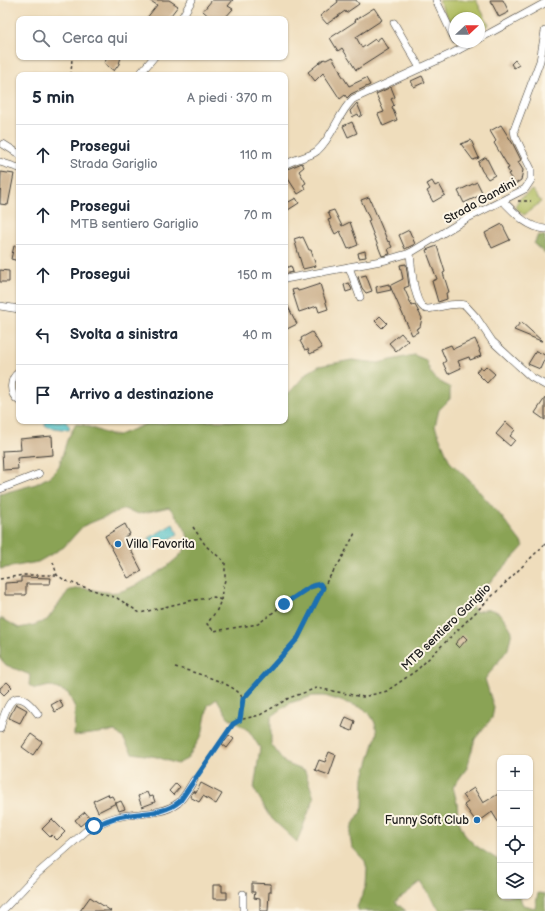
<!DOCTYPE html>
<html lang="it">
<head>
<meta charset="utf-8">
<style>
	:root { --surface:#fff; --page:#f6f6f7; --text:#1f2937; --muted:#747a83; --line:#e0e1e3 }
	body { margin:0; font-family:"Balsamiq Sans",sans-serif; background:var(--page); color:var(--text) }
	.controls { position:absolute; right:12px; bottom:12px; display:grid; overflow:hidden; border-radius:8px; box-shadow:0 1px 3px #0004 }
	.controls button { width:36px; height:36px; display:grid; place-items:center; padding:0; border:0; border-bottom:1px solid var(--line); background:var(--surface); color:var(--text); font:20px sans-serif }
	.compass { position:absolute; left:449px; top:12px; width:36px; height:36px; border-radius:50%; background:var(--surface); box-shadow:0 1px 3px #0004; rotate:68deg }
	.stop { position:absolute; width:12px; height:12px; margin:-9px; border:3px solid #1f6fb2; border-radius:50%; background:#fff }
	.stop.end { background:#1f6fb2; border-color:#fff; box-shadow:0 1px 4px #0008 }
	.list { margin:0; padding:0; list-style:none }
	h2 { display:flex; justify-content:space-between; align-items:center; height:52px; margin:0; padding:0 16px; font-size:17px }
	h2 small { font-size:13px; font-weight:400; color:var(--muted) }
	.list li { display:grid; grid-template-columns:26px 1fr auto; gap:12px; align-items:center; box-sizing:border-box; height:60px; padding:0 16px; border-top:1px solid var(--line) }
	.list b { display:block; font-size:15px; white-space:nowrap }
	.list p { margin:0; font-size:13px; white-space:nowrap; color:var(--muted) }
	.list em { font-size:13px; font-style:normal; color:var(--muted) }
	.icon { flex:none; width:22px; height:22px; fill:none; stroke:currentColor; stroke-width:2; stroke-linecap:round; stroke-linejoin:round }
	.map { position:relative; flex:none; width:545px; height:911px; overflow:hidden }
	.search { position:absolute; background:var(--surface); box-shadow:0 1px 3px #0004; left:16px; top:16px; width:272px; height:44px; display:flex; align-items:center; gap:10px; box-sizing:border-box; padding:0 14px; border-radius:8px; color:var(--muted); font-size:15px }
	.panel { position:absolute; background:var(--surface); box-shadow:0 1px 3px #0004; left:16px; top:72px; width:272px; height:352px; border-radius:8px }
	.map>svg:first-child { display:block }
</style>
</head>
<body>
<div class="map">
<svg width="545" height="911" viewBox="0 0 545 911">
	<rect width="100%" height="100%" fill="#fcf5e5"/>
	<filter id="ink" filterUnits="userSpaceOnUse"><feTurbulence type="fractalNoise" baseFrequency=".025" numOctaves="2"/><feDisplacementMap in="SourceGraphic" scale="8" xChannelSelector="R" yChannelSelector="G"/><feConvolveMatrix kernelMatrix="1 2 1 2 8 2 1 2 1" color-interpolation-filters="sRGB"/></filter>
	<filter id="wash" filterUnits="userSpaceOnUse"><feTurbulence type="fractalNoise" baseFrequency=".012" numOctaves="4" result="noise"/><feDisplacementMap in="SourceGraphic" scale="16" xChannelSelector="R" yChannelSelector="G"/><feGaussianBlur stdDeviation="0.9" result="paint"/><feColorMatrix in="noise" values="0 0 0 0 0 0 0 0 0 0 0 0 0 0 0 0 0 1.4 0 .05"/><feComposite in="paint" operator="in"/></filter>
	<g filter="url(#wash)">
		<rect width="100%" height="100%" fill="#efddbc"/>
		<g fill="#aebb5d" stroke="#656c3c">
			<polygon points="441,0 476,0 489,25 479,30 479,18 455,18 455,32 439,1"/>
			<polygon points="532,190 541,202 524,215 515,207 519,199"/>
		</g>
		<g fill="#8aa354" stroke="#536038">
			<polygon points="538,235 545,236 545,254 534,244"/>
			<path d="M 414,355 L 426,360 C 431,376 435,380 450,387 L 450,399 L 439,410 L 435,426 L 450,462 L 469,480 L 501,516 L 524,546 L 470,603 L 476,612 C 497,605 502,614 512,631 L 508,649 L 485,679 L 494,708 L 492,718 L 475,739 L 467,768 L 453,787 L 457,803 L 458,819 L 465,835 L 476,846 L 500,861 L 500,896 L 519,896 L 523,905 L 535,908 L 538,893 L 545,894 L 545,911 L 440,911 L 421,882 L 395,902 L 406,911 L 359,911 L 357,907 L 366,886 L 367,869 L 365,861 L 352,847 L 350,837 L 352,826 L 363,808 L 364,777 L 377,733 L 375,723 L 371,716 L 363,708 L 325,696 L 313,696 L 290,703 L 271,717 L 271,744 L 285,763 L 305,771 L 314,798 L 297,842 L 272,819 L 254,789 L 260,748 L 249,731 L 228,717 L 217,699 L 208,705 L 202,735 L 187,759 L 177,764 L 157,757 L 132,753 L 123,738 L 115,731 L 74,736 L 75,708 L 68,693 L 50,686 L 35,689 L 29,685 L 30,675 L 6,665 L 0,658 L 0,619 L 3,619 L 19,628 L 34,625 L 47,620 L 69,590 C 73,590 77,588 81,588 C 94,589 104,594 118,592 C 134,589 187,559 188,541 C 189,530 176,516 169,507 L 139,514 L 124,509 L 83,526 L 64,547 L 38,562 L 0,569 L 0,494 L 36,484 L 52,475 L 59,466 L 67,440 L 76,424 L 84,425 L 110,435 L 119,435 L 146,424 L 166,423 L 169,421 L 285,421 L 285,394 L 289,393 L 307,373 L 319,366 L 352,360 L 378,363 Z"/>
		</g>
		<g fill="#53c1c8" stroke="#386e72">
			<polygon points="46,421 65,421 70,427 69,430 47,427 45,425"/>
			<polygon points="173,524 178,534 154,548 149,538"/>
		</g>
		<g id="blocks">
			<g fill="#c8aa85">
				<polygon points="149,0 169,0 178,6 168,19 146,19 157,5"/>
				<polygon points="212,0 233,0 228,6 233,9 224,19 218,19 215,16 212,19 203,11"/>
				<polygon points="337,0 356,0 359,4 346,13 345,11 327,24 320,16 338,2"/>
				<polygon points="490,0 503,0 509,12 499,17"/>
				<polygon points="374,8 382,20 356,37 362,48 375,39 376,41 381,37 389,49 356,70 342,48 338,51 330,38 356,21 355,20"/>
				<polygon points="108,57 121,57 119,64 114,71 104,63"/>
				<polygon points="332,57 341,72 340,72 349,86 366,78 370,85 351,94 347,98 345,95 340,99 323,73 315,81 308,72 324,59 326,60"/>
				<polygon points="515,60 519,65 514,68 511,64"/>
				<polygon points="422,76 425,82 414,87 411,81"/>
				<polygon points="391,87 395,97 391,99 394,105 392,107 397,120 383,126 378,114 384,112 376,94"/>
				<polygon points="357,103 362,115 359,117 358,114 352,117 350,111"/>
				<polygon points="352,122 357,133 348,137 343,126"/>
				<polygon points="501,125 513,144 521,160 518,162 523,170 521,180 515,184 508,174 510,173 507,169 509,168 494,143 496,141 490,131"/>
				<polygon points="471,140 479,158 473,160 461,144"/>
				<polygon points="486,157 495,175 488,179 482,171 478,162"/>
				<polygon points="302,163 304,167 299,171 306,183 303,185 306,189 298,194 285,174 285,170"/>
				<polygon points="1,172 14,174 8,205 0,204"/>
				<polygon points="432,181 435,186 439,184 445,195 433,202 427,191 430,189 427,184"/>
				<polygon points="477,182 483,194 464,203 458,191"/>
				<polygon points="369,197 388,242 389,241 392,247 388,249 390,254 382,256 368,221 370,220 361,200"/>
				<polygon points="296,198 299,203 288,210 285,204"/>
				<polygon points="334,210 342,226 350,222 358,245 348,249 340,231 335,234 328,220 331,219 328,212"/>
				<polygon points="502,224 510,240 492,248 485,233"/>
				<polygon points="409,230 415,244 405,249 399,235"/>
				<polygon points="300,237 300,238 303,237 309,250 311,250 316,266 303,269 294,239"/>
				<polygon points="14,246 19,247 19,261 11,259"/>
				<polygon points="437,246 445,272 443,273 449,292 446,293 447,299 438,302 432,281 437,279 426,250"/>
				<polygon points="365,251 366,257 359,258 358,253"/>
				<polygon points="406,264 409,286 404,288 412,306 415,305 422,318 420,327 416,329 418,332 412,335 390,286 391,290 377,293 376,287 389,284 389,286 403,279 400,265"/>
				<polygon points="291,266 293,272 285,274 285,268"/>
				<polygon points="0,270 9,271 9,282 0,282"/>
				<polygon points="366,275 372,291 366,293 362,288 358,277"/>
				<polygon points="349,283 352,290 346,292 344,285"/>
				<polygon points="320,284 328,309 319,312 317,306 299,312 292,290 297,289 298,291 302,290"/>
				<polygon points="285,301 297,324 285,330"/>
				<polygon points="380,316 387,323 382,328 375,321"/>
				<polygon points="521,322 542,341 541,341 514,330"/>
				<polygon points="312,332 322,348 310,354 308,349 305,350 300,341 302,340 301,338"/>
				<polygon points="401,333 408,341 396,351 389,343"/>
				<polygon points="475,339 480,350 479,351 481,356 470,360 469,357 458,361 461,368 448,374 443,363 446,361 441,349 451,345 453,349"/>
				<polygon points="536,351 545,355 545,358 540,369 528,364"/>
				<polygon points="486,366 495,374 487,383 476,372 480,367 483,369"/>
				<polygon points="545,398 545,420 535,413"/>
				<polygon points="506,422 515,430 510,436 515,440 510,446 496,434"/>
				<polygon points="52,436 53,455 17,458 18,469 3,470 2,451 21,450 20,439"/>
				<polygon points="125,524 130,534 124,537 142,571 128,578 105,536"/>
				<polygon points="21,577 51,578 50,584 26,584 26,595 5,595 5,583 21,582"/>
				<polygon points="463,635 467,639 459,648 455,644"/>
				<polygon points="7,682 12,687 4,695 0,691 0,688"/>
				<polygon points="60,700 63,707 55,712 51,705"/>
				<polygon points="16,704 27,710 20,723 9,718"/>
				<polygon points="346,717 355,721 352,731 342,727"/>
				<polygon points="31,734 42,742 33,755 22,747"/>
				<polygon points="229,735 234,739 227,748 222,744"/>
				<polygon points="329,752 336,755 329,775 315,770 319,760 325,762"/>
				<polygon points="176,783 180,787 173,795 169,791"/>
				<polygon points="201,783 222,794 216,804 203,796 199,802 190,797 193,791 196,793"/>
				<polygon points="474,788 483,803 500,793 500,825 492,812 477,823 464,805 468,802 463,795"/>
				<polygon points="147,792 149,797 153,796 155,802 142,807 138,796"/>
				<polygon points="108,794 109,797 112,796 116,803 98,812 93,801"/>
				<polygon points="121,801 125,809 119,811 116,803"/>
				<polygon points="85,812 90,818 80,826 75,820"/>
				<polygon points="52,819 65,832 57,840 52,835 50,837 42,829"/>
				<polygon points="252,883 271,884 271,892 269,892 268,911 260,911 260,899 254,898 255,892 252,892"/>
				<polygon points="213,885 222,885 222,892 227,892 227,899 213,899"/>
				<polygon points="90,897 111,911 80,911"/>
			</g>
		</g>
	</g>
	<g filter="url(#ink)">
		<use href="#blocks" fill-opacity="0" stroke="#3c3934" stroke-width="1"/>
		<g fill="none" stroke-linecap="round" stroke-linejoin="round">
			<defs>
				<g id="minor">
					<polyline points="436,0 455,40"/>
					<polyline points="181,19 192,0"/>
					<polyline points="394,23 420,68"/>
					<polyline points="479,39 545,3"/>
					<polyline points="139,75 154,57"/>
					<polyline points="3,144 19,154"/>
					<polyline points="0,162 19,168"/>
					<path d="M 285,165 C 295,158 308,158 317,151 C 333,137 338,113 353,99 L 451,54 L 473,42"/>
					<path d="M 503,201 C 516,214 527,227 545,229"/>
					<path d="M 410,253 C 411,264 414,310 428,309 C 440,308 453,302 465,305 L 476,317 L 492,341 L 531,377 L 545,385"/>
					<polyline points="349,267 360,297"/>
					<polyline points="285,279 386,260 410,253 466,219 525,189 531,180 531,169 515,136 514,130 540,61 545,31"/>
					<polyline points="0,306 19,309"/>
					<path d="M 19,372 C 9,379 9,394 19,401"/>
					<polyline points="0,489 39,474"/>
					<path d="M 0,729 C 7,701 16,684 38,714"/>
					<polyline points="243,894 243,911"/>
					<path d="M 2,911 L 38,873 L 86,831 C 96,825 106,820 117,817 C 136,812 161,816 178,803 C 184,798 189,788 194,780"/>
				</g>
			</defs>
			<use href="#minor" stroke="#3c3934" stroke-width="8"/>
			<g stroke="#3c3934" stroke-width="1.5" stroke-dasharray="3 3" stroke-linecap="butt">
				<polyline points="71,75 72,57"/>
				<polyline points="518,201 531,201"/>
				<polyline points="193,527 206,546 225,562 225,580 222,591 221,600"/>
				<polyline points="53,562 57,575 66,581 117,598 140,613 189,601 214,597 221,600 217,610 207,624 214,631 258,624 284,604 310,587 320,584 323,588"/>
				<polyline points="0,579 23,575 57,575"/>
				<path d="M 175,667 C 189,671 239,684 242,698 C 244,704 240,713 239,720"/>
				<polyline points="243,699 298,638 327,581 341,560 356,531"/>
				<polyline points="198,774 233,724 239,720 260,715 289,698 317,688 363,697 387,691 417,670 545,544"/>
			</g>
			<use href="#minor" stroke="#fff" stroke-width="7"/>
		</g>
	</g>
	<g fill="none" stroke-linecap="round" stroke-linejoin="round" filter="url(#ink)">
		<path stroke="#1f6fb2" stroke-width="5" d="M 94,826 C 102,823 110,819 118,817 C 138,812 163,816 180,801 L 233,724 L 240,720 L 243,699 L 298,638 L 323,588 L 320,584 L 310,587 L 284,604"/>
	</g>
	<g fill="#1f6fb2" stroke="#fcf5e5" stroke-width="1.5">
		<circle cx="118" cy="544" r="4"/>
		<circle cx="477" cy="820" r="4"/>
	</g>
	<g text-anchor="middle" stroke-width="4" stroke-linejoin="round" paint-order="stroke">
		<g font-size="12" fill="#1c1c1c" stroke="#fcf5e5">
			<text transform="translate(480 201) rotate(-29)" y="4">Strada Gandini</text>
			<text transform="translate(446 627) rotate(-44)" y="4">MTB sentiero Gariglio</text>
		</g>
		<g font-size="12" fill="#1c1c1c" stroke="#fcf5e5" text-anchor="start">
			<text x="126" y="548">Villa Favorita</text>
			<text x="469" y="824" text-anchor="end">Funny Soft Club</text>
		</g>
	</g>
</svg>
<div class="controls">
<button>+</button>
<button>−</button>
<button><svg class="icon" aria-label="locate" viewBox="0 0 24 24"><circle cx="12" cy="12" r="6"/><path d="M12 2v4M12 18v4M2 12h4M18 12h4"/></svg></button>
<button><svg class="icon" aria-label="layers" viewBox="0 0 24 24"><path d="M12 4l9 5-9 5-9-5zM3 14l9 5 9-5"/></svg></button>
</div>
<svg class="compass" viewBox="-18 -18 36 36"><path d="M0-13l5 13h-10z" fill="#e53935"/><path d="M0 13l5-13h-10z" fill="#747a83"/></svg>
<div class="stop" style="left:94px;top:826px"></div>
<div class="stop end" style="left:284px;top:604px"></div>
<div class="search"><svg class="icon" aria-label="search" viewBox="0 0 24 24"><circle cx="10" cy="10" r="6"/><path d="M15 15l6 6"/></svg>Cerca qui</div>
<section class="panel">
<h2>5 min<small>A piedi · 370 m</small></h2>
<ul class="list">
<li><svg class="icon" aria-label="ahead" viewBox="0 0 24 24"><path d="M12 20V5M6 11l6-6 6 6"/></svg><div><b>Prosegui</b><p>Strada Gariglio</p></div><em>110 m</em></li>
<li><svg class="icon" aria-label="ahead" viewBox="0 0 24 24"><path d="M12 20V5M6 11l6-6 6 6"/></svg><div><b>Prosegui</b><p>MTB sentiero Gariglio</p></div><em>70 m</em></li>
<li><svg class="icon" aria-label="ahead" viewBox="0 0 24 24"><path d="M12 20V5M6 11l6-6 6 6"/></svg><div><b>Prosegui</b></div><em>150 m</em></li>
<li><svg class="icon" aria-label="left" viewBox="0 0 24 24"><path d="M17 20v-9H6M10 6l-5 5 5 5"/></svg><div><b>Svolta a sinistra</b></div><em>40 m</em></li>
<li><svg class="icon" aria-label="arrive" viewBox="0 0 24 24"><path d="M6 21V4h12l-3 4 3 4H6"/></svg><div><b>Arrivo a destinazione</b></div></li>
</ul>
</section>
</div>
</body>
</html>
